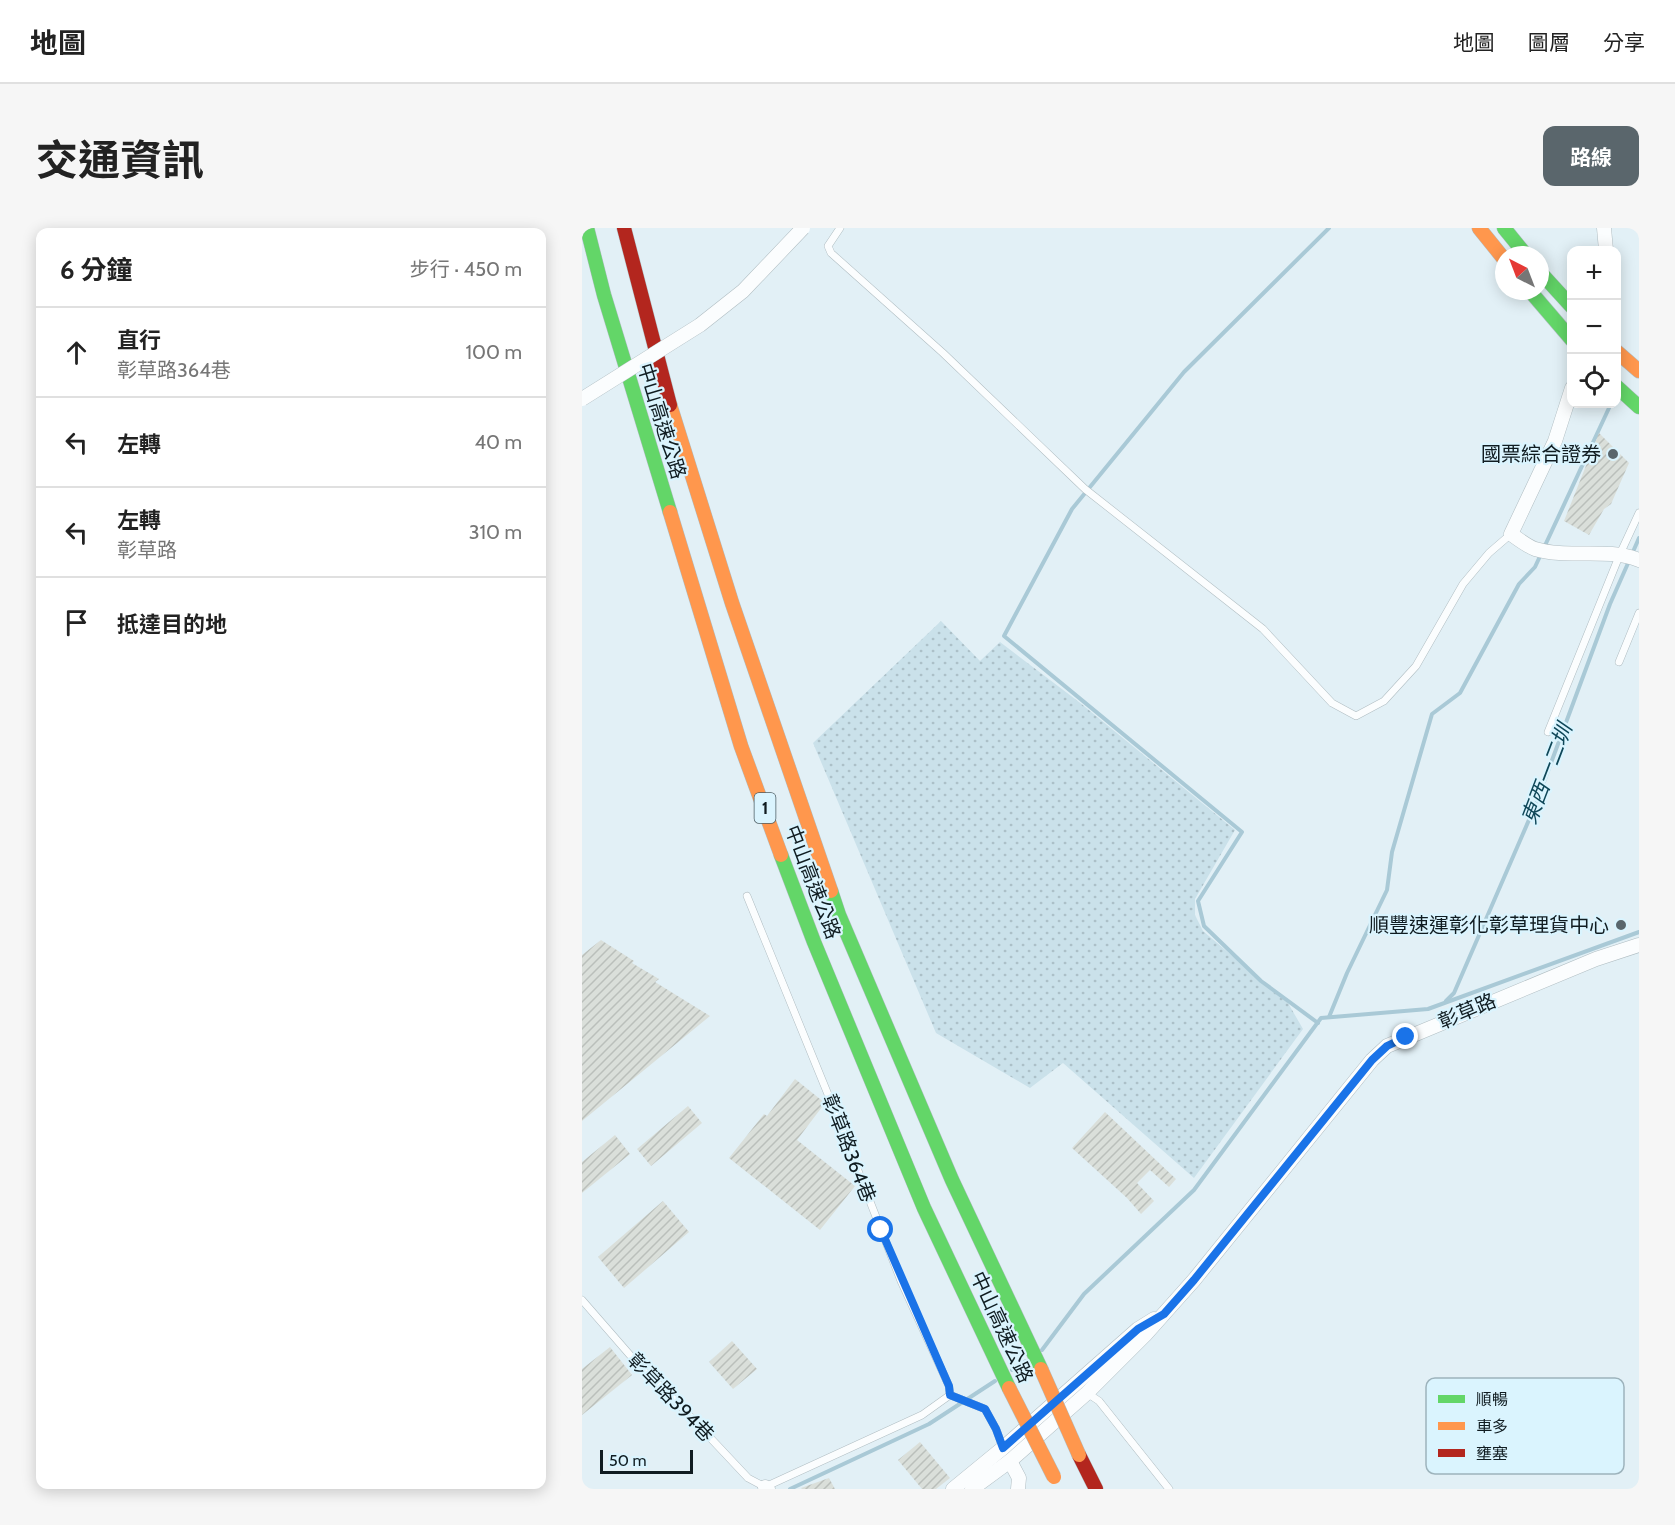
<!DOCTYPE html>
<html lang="zh-TW">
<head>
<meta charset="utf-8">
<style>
	:root { --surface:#fff; --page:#f6f6f6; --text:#222; --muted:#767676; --line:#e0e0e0; --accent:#5a666c }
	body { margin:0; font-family:Cabin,"Noto Sans TC",sans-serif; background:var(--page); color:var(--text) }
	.controls { position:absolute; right:18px; top:18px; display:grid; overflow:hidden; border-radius:12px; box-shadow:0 3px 15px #0003 }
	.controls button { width:54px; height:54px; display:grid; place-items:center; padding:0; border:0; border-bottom:2px solid var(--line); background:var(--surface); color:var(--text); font:30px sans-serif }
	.compass { position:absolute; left:913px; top:18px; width:54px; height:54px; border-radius:50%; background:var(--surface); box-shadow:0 3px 15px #0003; rotate:318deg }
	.scale { position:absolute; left:18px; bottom:15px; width:93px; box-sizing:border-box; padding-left:6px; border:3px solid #101c21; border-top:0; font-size:16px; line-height:21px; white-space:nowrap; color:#101c21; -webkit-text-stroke:4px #daf4fe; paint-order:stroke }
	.stop { position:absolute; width:18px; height:18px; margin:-14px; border:4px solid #1a73e8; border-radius:50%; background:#fff }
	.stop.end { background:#1a73e8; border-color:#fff; box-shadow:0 2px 6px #0008 }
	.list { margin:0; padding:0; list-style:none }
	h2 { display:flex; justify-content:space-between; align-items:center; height:78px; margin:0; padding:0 24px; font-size:26px }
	h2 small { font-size:20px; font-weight:400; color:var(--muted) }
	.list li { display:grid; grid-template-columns:39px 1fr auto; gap:18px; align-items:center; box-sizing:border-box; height:90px; padding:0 24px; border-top:2px solid var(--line) }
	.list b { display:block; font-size:22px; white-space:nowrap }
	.list p { margin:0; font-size:20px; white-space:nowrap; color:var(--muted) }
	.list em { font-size:20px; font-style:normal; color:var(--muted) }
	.icon { flex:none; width:33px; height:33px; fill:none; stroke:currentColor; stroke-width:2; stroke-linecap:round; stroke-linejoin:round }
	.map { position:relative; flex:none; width:1057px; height:1261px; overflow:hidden; border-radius:12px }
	header { display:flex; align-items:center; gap:36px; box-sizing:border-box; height:84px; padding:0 30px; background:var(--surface); border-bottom:2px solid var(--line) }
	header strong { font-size:28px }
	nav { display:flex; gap:33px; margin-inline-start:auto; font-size:21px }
	.intro { display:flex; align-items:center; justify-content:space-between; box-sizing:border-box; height:144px; padding:0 36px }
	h1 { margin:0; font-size:42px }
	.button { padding:15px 27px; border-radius:12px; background:var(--accent); color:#fff; font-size:21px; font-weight:700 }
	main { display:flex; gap:36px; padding:0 36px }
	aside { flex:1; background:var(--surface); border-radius:12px; box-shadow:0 3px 15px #0003 }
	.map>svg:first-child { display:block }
</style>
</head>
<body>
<header>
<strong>地圖</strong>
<nav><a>地圖</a><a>圖層</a><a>分享</a></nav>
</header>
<div class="intro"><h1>交通資訊</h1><a class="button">路線</a></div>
<main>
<aside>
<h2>6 分鐘<small>步行 · 450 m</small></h2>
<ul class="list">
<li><svg class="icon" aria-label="ahead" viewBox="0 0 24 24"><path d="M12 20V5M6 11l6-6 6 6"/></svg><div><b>直行</b><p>彰草路364巷</p></div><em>100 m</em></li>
<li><svg class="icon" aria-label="left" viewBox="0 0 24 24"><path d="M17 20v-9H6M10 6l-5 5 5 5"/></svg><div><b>左轉</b></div><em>40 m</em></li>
<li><svg class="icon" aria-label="left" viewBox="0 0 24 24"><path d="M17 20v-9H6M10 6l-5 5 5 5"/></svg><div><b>左轉</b><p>彰草路</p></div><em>310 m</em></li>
<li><svg class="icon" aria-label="arrive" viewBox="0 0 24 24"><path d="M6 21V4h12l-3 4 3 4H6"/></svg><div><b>抵達目的地</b></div></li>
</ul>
</aside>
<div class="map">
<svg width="1057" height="1261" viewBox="0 0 1057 1261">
	<defs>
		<pattern id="grass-dots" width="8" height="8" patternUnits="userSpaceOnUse" patternTransform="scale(1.5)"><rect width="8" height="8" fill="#cae1ea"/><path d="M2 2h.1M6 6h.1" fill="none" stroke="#acc0c8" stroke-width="1.8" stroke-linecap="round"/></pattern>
		<pattern id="building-hatch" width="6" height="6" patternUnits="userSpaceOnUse" patternTransform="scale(1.5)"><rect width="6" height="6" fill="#dadfda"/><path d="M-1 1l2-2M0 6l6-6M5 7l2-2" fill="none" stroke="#babfbb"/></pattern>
	</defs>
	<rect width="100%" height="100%" fill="#e2f0f6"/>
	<polygon fill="url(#grass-dots)" points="359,393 398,433 418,414 497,474 653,602 613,671 613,687 621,703 706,775 721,801 612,950 481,835 448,860 354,805 231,515"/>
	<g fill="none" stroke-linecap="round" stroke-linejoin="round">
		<g stroke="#a9c9d6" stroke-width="4">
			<polyline points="1050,326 1057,310"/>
			<polyline points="864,773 872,765 953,578 1028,376 1047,333"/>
			<polyline points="747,789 765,745 805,662 810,624 850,486 878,465 937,356 953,339 1027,180"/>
			<polyline points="736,795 679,753 622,698 616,673 660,604 422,408 490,281 602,144 747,0"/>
			<polyline points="460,1122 502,1066 612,962 739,790 846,781 1057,704"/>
			<polyline points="430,1142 444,1133"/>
			<polyline points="208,1261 347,1196 413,1153"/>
		</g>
	</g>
	<g fill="url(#building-hatch)">
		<polygon points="1017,205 1047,235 1029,276 1022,281 1007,307 982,293"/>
		<polygon points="19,712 52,733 50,735 77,751 73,754 128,788 0,893 0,727"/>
		<polygon points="213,851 243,875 215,912 273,958 238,1002 147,930 182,886 185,888"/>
		<polygon points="106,878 120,895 69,938 55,921"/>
		<polygon points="523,884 594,951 587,959 568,942 555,955 572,973 559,986 545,970 490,920"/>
		<polygon points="33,907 48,926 0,965 0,934"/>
		<polygon points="81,973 107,1004 42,1060 16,1029"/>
		<polygon points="150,1113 175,1141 151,1161 127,1134"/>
		<polygon points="28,1119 50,1147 0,1187 0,1141"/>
		<polygon points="338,1214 368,1250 354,1261 340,1261 316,1232"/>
		<polygon points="247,1250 253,1261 220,1261 219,1260"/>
	</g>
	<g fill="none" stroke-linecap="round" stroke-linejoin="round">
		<defs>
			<g id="lane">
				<polyline points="258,0 246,18 249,25 361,125 503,261 681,401 750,475 774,488 802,473 834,438 881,356 907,325 929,306"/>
				<polyline points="1037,434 1057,385"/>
				<polyline points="966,504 1038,326 1057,285"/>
				<polyline points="165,668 254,886 319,1053 367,1158 368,1167 403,1181 414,1201 421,1220"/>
				<polyline points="0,1072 61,1142 89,1168 166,1250 183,1259 340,1187 368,1167"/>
				<polyline points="505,1165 517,1173 587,1261"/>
			</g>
			<g id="street">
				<polyline points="1022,0 1024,22"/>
				<path d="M 990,160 L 973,213 L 929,306 C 936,311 945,318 953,321 C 987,331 1024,319 1057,332"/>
				<polyline points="428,1233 437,1250 436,1261"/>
				<polyline points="183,1259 186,1261"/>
				<polyline points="371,1261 421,1220 556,1101 572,1091"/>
				<polyline points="390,1261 428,1233 505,1165 563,1107 612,1052 790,832 805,818 1014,731 1057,717"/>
			</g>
			<g id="fast">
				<polyline points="5,0 22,67 88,284"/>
				<polyline points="922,0 944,27"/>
				<polyline points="958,44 990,79"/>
				<polyline points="948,63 990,112"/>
				<polyline points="1034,158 1057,179"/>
				<polyline points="199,627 232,714 342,980 427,1160"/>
				<polyline points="249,663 257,687 370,952 459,1141"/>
			</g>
			<g id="slow">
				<polyline points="897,0 922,31"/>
				<polyline points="1034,123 1057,143"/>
				<polyline points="88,177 150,375 249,663"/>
				<polyline points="88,284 159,518 199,627"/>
			</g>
			<g id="jam">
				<polyline points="42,0 88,177"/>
				<polyline points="497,1227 514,1261"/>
			</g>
		</defs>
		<use href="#lane" stroke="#b0bdc2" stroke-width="8"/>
		<use href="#street" stroke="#b0bdc2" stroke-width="15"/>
		<use href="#fast" stroke="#b0bdc2" stroke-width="15"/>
		<use href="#slow" stroke="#b0bdc2" stroke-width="15"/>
		<use href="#jam" stroke="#b0bdc2" stroke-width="15"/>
		<use href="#lane" stroke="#fbfdfe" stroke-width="7"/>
		<use href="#street" stroke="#fbfdfe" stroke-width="14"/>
		<use href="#fast" stroke="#63d668" stroke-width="14"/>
		<use href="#slow" stroke="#ff974d" stroke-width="14"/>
		<use href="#jam" stroke="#b3261e" stroke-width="14"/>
		<defs>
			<polyline id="street-bridge" points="0,171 118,97 161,63 221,0"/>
			<g id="slow-bridge">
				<polyline points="459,1141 497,1227"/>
				<polyline points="427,1160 472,1249"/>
			</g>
		</defs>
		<use href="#street-bridge" stroke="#b0bdc2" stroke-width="15" stroke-linecap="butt"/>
		<use href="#slow-bridge" stroke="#b0bdc2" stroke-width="15" stroke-linecap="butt"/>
		<use href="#street-bridge" stroke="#fbfdfe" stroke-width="14"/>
		<use href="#slow-bridge" stroke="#ff974d" stroke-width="14"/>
	</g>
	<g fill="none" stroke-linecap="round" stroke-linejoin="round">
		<polyline stroke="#1a73e8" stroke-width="8" points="299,1002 367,1158 368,1167 403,1181 414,1201 421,1220 556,1101 582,1086 612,1052 790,832 805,818 824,809"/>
	</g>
	<g fill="#5a666c" stroke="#daf4fe" stroke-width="2">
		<circle cx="1031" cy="226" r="6"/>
		<circle cx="1039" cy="697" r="6"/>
	</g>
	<g text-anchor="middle" stroke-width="4.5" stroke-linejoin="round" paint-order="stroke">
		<rect fill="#daf4fe" stroke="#4d5d63" stroke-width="1.5" x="172.5" y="565" width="21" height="30" rx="4.5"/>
		<g font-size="18" font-weight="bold" fill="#101c21">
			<text x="183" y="586">1</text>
		</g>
		<g font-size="20" fill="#101c21" stroke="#daf4fe">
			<text transform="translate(80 193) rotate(73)" y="7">中山高速公路</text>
			<text transform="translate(231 654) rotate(69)" y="7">中山高速公路</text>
			<text transform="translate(885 783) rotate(-23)" y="7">彰草路</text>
			<text transform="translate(267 920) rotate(69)" y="7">彰草路364巷</text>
			<text transform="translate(420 1099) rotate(65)" y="7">中山高速公路</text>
			<text transform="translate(89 1169) rotate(46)" y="7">彰草路394巷</text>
		</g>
		<g font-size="20" fill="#101c21" stroke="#daf4fe" text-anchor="end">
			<text x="1019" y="233">國票綜合證券</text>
			<text x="1027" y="704">順豐速運彰化彰草理貨中心</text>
		</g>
		<g font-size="21" font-style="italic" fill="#0f4758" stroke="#daf4fe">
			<text transform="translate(965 546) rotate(-69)" y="7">東西一二圳</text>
		</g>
	</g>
	<rect x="844" y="1150" width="198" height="96" rx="9" fill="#daf4fe" stroke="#9db3bc" stroke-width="1.5"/>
	<rect x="856" y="1167" width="27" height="8" fill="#63d668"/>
	<rect x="856" y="1194" width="27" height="8" fill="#ff974d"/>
	<rect x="856" y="1221" width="27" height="8" fill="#b3261e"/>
	<g font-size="16" fill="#101c21">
		<text x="894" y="1177">順暢</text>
		<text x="894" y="1204">車多</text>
		<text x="894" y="1231">壅塞</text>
	</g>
</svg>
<div class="controls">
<button>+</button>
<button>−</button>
<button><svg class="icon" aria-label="locate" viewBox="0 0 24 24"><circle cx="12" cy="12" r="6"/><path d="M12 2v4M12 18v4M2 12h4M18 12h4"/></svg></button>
</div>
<svg class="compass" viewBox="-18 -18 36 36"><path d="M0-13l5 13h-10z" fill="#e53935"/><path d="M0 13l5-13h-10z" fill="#767676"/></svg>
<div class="scale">50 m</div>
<div class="stop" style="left:299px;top:1002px"></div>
<div class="stop end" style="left:824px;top:809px"></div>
</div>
</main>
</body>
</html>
